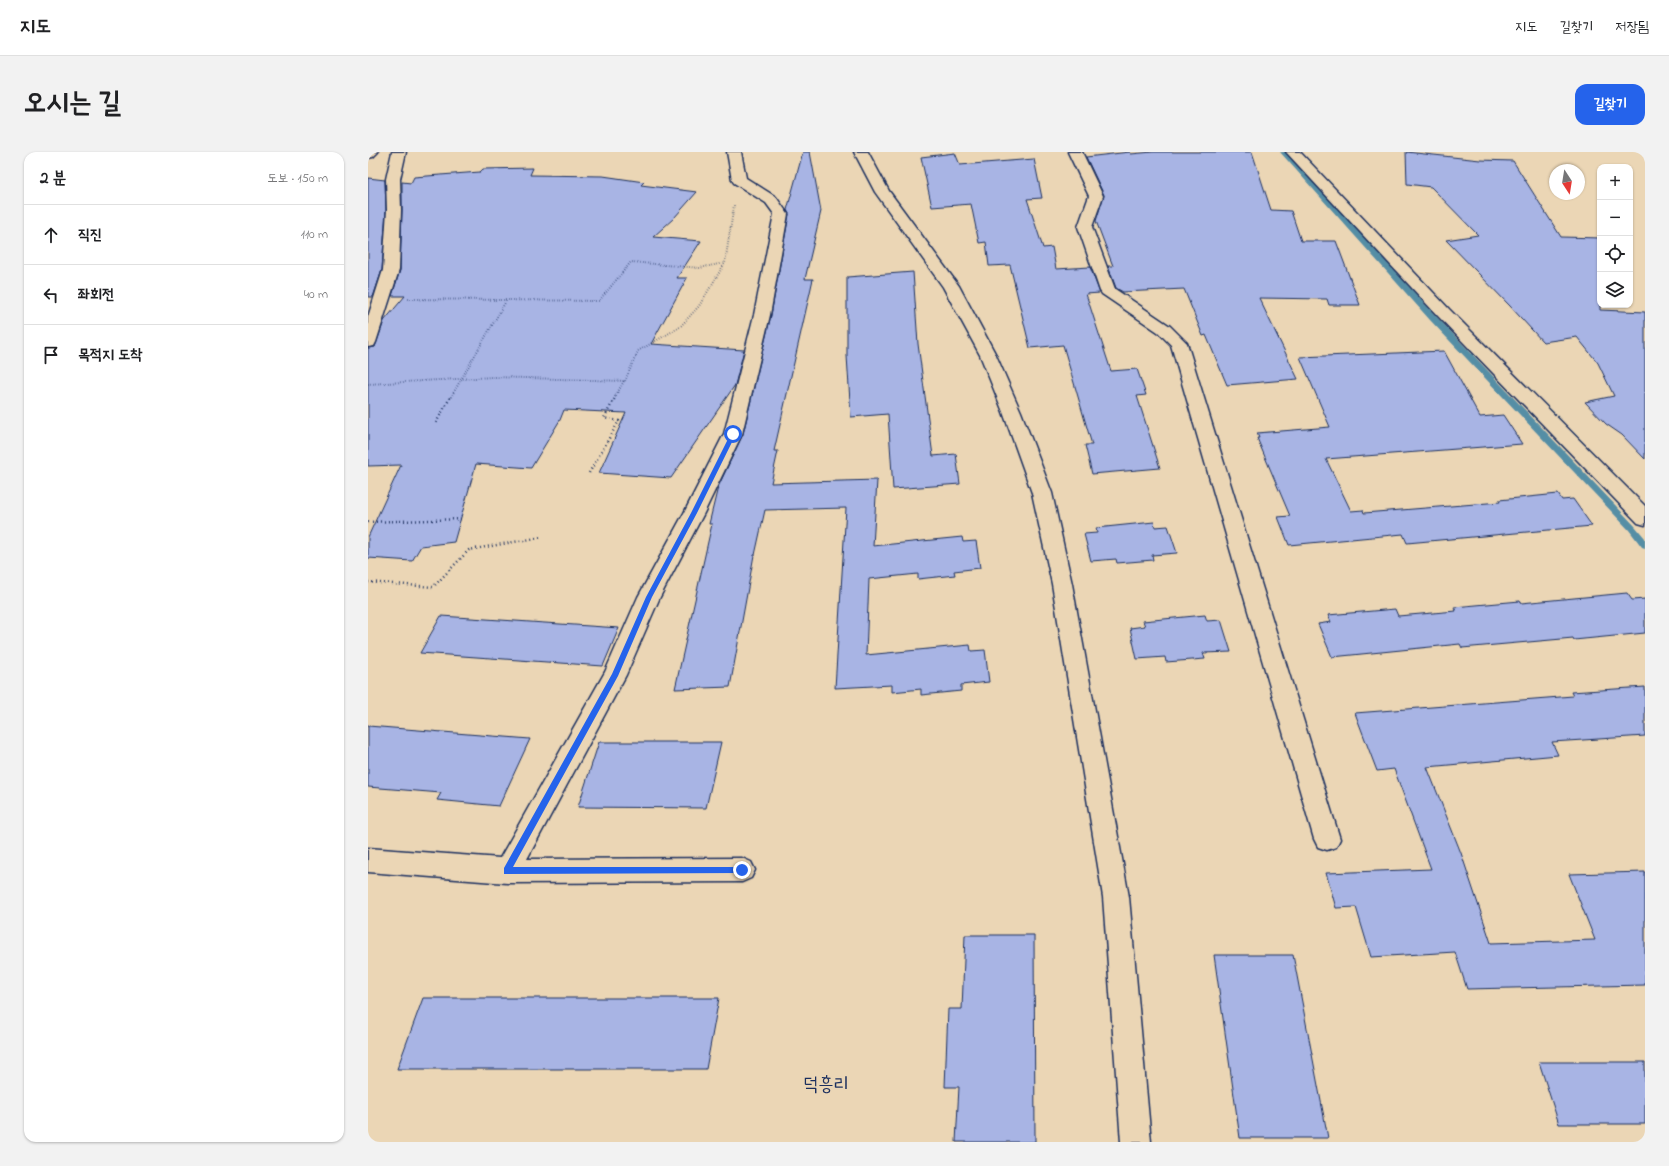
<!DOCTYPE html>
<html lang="ko">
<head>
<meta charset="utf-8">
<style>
	:root { --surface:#fff; --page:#f2f2f2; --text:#202124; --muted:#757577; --line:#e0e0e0; --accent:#2563eb }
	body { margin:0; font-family:"Indie Flower","Poor Story",sans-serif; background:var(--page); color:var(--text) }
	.controls { position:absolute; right:12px; top:12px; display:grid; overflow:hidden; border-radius:8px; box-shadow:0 1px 3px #0004 }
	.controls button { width:36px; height:36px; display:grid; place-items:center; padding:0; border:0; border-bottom:1px solid var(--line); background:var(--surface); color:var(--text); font:20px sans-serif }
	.compass { position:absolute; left:1181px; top:12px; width:36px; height:36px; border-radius:50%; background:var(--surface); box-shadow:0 1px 3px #0004; rotate:168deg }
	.stop { position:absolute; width:12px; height:12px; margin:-9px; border:3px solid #2563eb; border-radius:50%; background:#fff }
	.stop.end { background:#2563eb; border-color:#fff; box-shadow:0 1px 4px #0008 }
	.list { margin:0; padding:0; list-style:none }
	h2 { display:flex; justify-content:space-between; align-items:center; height:52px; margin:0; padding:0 16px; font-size:17px }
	h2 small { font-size:13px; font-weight:400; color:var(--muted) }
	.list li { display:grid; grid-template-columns:26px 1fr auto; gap:12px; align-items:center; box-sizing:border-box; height:60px; padding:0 16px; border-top:1px solid var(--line) }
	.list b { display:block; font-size:15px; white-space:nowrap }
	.list em { font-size:13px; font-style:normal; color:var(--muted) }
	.icon { flex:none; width:22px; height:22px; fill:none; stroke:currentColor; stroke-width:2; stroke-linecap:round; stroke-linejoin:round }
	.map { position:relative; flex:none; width:1277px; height:990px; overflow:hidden; border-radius:12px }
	header { display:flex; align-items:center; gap:24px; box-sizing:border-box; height:56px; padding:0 20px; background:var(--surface); border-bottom:1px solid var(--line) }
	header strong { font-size:19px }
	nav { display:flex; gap:22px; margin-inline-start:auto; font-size:14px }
	.intro { display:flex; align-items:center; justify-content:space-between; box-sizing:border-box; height:96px; padding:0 24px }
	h1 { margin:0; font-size:28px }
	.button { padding:10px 18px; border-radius:12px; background:var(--accent); color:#fff; font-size:14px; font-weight:700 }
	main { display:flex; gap:24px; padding:0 24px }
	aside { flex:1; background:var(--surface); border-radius:12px; box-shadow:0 1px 3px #0004 }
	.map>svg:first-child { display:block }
</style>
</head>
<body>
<header>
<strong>지도</strong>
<nav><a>지도</a><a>길찾기</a><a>저장됨</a></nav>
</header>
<div class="intro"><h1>오시는 길</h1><a class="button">길찾기</a></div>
<main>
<aside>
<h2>2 분<small>도보 · 150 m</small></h2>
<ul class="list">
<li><svg class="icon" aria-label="ahead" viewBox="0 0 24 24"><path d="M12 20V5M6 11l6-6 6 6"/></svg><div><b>직진</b></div><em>110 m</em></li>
<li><svg class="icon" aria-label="left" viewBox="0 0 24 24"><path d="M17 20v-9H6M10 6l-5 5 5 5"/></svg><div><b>좌회전</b></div><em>40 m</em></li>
<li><svg class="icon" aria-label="arrive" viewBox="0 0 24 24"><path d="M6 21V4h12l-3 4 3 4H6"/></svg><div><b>목적지 도착</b></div></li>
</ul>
</aside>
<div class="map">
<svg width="1277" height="990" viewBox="0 0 1277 990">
	<rect width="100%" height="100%" fill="#ebd6b5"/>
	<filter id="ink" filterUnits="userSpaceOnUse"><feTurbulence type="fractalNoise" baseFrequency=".025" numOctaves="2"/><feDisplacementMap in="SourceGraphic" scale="8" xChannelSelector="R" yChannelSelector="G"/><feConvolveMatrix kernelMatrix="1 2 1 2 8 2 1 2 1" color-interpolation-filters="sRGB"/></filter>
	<g filter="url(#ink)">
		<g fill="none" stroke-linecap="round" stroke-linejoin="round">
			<polygon fill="#558ea5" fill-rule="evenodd" points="912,0 918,0 1068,164 1267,374 1277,386 1277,396 1274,395 1261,378 1062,168"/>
		</g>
		<g fill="#a8b4e4" stroke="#1b2f5e">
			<polygon points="435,0 442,0 453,59 437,127 445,127 406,299 410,299 403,331 509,328 505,394 594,385 595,390 608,389 612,416 586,419 587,423 550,427 550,422 501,427 498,503 602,493 603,499 617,498 621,530 593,533 593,539 553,543 553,537 524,540 524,533 467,536 478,356 397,358 387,403 386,403 362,535 307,537 344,372 341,372 350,335 375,282 403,163 421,62 419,58"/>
			<polygon points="762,0 763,2 785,0 884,0 903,58 923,59 933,89 968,89 992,153 961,153 959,147 891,146 930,227 859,233 838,183 835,184 816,137 755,140 748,136 740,114 745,114 728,69 736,43 718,5"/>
			<polygon points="1038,0 1112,8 1145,9 1193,85 1232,86 1232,158 1277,160 1277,307 1254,283 1238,272 1217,250 1246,244 1230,211 1209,185 1175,190 1142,154 1078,88 1110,83 1063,35 1039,32"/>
			<polygon points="587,1 592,13 666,7 674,46 659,47 675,96 684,95 688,117 722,115 732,141 718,142 743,219 769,217 778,243 769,244 792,316 724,322 717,293 724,293 695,193 662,196 642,113 621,114 618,90 611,91 603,52 564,55 553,5"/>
			<polygon points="165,16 162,23 235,24 276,30 273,33 329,40 306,66 285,85 333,89 309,126 319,126 283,192 376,198 367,233 303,326 231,321 258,261 196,258 192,268 163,316 108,312 86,390 53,394 44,409 0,406 0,385 33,313 0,314 0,196 7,195 16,169 37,144 24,144 32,118 34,58 34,30 43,31 46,25 112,20 115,17"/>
			<polygon points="0,26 17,28 18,58 14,118 5,145 0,145"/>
			<polygon points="545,120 550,192 565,304 588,302 592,332 525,337 520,262 483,265 479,204 479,125"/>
			<polygon points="1076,199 1112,265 1135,263 1154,292 958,307 983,359 995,358 996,361 1132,350 1131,348 1190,342 1194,348 1205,347 1224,374 1039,391 1035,382 921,393 910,365 922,364 889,286 891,286 889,281 962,275 932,205"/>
			<polygon points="786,370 787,375 800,374 809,401 784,403 785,408 749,411 748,407 723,409 716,382 729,381 728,376"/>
			<polygon points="1259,441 1264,448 1277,447 1277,481 1206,488 1205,486 1094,496 1092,492 964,505 950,472 963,470 960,463 1027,457 1030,464 1088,459 1086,455 1152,449 1153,451"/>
			<polygon points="837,463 839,469 853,468 863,500 835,501 837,507 798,510 797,505 769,507 762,476 777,474 775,469"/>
			<polygon points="73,464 251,476 235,514 52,501"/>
			<polygon points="1277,535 1277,584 1184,590 1190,603 1059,615 1093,701 1123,791 1227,788 1201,722 1277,720 1277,833 1099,837 1087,800 1003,805 988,755 968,756 958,721 1063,717 1026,617 1009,619 987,561 1205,544 1203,540"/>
			<polygon points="0,574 162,587 131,654 69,648 73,641 0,635"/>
			<polygon points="231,590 353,590 338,656 210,655"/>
			<polygon points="597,783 666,783 667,990 588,990 591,935 577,935 580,857 594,857"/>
			<polygon points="846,803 925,803 960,986 872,986"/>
			<polygon points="55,846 351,846 338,917 29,917"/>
			<polygon points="1171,910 1277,910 1277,972 1191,972"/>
		</g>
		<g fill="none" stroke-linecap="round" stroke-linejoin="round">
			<defs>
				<g id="minor">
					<polygon points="0,0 10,0 5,5 0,6"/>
					<polygon points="24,0 38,0 32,27 33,58 31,118 8,190 6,194 0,195 0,165 15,118 19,58 18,27"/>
					<polygon points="359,0 373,0 378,26 408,45 420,62 402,163 374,282 336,361 292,445 258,523 159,707 374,706 383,710 387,718 383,726 374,730 139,731 0,720 0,696 132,706 237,520 270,445 316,361 356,282 386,163 406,62 398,51 366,31 364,28"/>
					<polygon points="700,0 714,0 735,44 724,75 747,137 802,174 819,191 972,687 968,695 959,698 950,695 946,687 803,193 790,180 734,142 732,139 710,75 721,44"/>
				</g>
				<g id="tertiary">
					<polygon points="486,0 500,0 521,39 591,134 628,203 653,260 684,341 704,432 761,745 783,990 753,990 735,745 684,432 664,341 635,260 612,203 575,135 507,40"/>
					<polygon points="918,0 932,0 1081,157 1277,354 1277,373 1270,371 1069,163"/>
				</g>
			</defs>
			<use href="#minor" stroke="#1b2f5e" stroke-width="3"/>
			<use href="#tertiary" stroke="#1b2f5e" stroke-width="3"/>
			<g stroke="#1b2f5e" stroke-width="2" stroke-dasharray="0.5 2" stroke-linecap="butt">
				<polyline points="40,147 231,149 263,110 332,116 356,111"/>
				<polyline points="0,232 125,225 257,229 270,199 312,175 331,154 357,111 366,53"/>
				<polyline points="83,245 138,149"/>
				<polyline points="247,245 256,229"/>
			</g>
			<g stroke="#1b2f5e" stroke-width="2.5" stroke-dasharray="1 3" stroke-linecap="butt">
				<polyline points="68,271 83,244"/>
				<polyline points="221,321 251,269 236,266 248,244"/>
				<polyline points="0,370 95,367"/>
				<polyline points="0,430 65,435 101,398 174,385"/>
			</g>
			<use href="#minor" fill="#ebd6b5" fill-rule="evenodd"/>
			<use href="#tertiary" fill="#ebd6b5" fill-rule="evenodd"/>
		</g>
	</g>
	<polygon fill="#2563eb" points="363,281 368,282 329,361 284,445 250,524 145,715 374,715 377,716 377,721 136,722 136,716 244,522 278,445 323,361"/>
	<g text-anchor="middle" stroke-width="3" stroke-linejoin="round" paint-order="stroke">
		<g font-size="19" fill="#1b2f5e" stroke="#ebd6b5">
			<text x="458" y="938">덕흥리</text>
		</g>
	</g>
</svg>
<div class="controls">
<button>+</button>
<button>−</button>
<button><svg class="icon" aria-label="locate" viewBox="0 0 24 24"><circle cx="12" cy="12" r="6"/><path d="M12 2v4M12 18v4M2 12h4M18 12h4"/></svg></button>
<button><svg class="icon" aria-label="layers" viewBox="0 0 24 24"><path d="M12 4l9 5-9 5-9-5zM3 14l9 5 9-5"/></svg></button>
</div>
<svg class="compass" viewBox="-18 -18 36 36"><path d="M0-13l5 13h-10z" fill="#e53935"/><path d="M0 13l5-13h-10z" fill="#757577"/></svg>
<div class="stop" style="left:365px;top:282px"></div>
<div class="stop end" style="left:374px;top:718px"></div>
</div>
</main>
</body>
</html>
